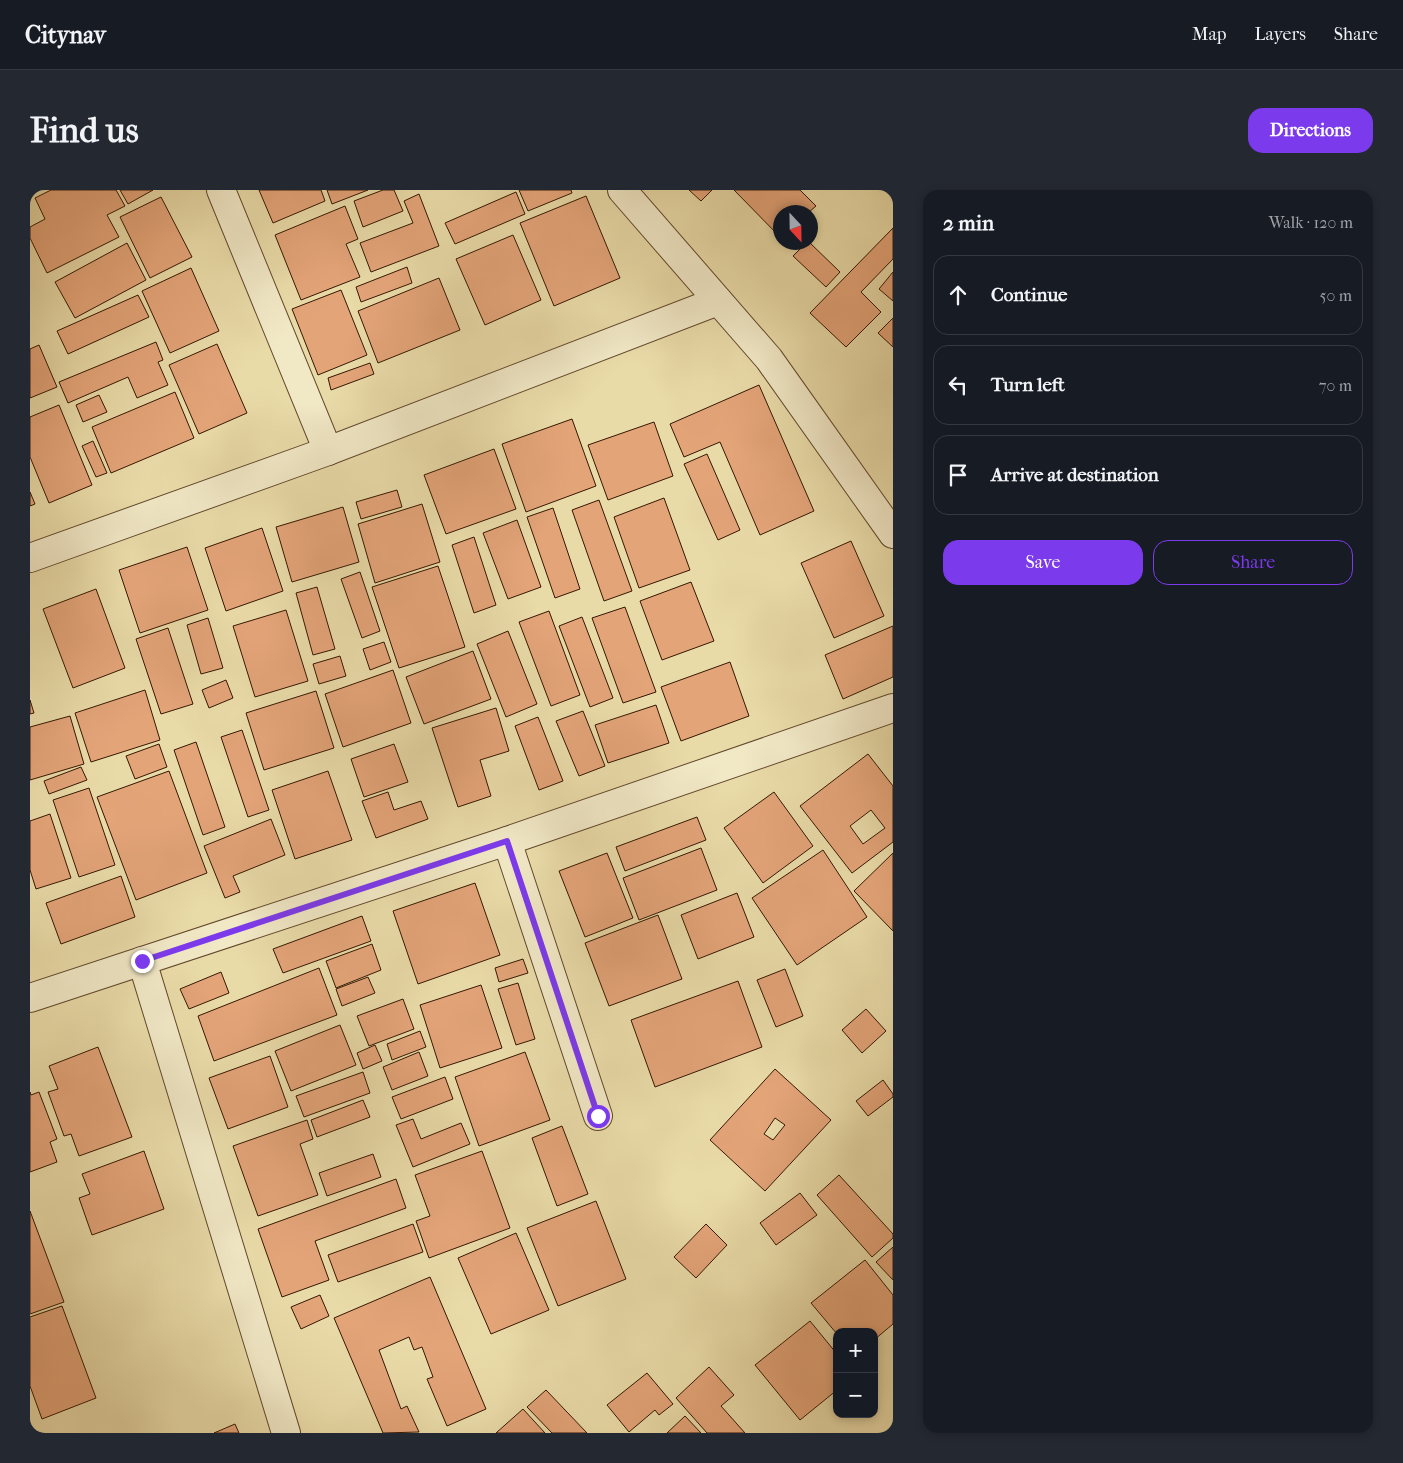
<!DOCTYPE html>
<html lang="en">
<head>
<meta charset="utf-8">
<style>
	:root { --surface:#171b24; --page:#242831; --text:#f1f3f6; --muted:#9ea1a6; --line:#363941; --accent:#7c3aed }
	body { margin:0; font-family:"IM FELL French Canon",serif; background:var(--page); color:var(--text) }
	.controls { position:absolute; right:15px; bottom:15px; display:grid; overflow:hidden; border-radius:10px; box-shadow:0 2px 8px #0003 }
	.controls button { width:45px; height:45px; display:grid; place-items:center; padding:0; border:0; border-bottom:1px solid var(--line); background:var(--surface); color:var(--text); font:25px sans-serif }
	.compass { position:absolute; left:743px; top:15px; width:45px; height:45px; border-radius:50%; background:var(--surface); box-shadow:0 2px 8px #0003; rotate:158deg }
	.stop { position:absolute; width:15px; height:15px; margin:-11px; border:4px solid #7c3aed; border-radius:50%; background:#fff }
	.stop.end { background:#7c3aed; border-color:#fff; box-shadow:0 1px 5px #0008 }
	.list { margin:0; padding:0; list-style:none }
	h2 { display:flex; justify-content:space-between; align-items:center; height:65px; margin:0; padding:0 20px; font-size:21px }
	h2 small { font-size:16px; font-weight:400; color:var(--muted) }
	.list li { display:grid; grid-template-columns:32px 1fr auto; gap:15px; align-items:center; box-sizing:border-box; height:80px; margin:0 10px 10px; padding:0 10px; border:1px solid var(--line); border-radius:15px }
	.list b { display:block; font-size:19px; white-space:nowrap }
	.list em { font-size:16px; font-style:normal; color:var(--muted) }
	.actions { display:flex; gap:10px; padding:15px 20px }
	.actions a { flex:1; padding:11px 0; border:1px solid var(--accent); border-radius:15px; text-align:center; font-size:18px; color:var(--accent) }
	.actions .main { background:var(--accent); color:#fff }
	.icon { flex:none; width:28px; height:28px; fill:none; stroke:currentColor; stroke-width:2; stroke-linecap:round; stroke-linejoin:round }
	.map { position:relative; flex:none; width:863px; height:1243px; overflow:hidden; border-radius:15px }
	header { display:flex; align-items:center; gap:30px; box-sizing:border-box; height:70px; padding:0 25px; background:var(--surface); border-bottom:1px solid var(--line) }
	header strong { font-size:24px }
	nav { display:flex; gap:28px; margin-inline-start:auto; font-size:18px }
	.intro { display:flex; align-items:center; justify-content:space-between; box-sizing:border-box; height:120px; padding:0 30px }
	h1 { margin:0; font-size:35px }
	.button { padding:12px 22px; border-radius:15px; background:var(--accent); color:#fff; font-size:18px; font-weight:700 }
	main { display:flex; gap:30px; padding:0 30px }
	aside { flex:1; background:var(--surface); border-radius:15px; box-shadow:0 2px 8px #0003 }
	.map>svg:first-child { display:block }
</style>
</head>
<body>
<header>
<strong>Citynav</strong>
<nav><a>Map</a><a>Layers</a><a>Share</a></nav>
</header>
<div class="intro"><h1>Find us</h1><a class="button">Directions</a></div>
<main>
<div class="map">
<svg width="863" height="1243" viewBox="0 0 863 1243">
	<rect width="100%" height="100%" fill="#e9dba8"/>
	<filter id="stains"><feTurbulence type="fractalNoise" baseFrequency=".004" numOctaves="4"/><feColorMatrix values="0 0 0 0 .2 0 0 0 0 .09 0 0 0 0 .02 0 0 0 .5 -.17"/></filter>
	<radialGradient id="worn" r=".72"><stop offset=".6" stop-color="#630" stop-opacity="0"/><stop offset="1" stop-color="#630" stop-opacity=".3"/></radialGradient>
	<g fill="#e3a478" stroke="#351701" fill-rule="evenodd">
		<polygon points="21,0 86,0 95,16 77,25 89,47 17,83 0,48 0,37 15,29 5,8"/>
		<polygon points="90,0 123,0 98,14"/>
		<polygon points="229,0 291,0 295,11 243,33"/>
		<polygon points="297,0 338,0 302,14"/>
		<polygon points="353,0 364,0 373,21 333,37 324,11"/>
		<polygon points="489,0 541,0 542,3 498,21"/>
		<polygon points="659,0 682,0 671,11"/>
		<polygon points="704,0 770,0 786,16 779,22 751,22 751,48"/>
		<polygon points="486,2 495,24 425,54 415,33"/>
		<polygon points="389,4 409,56 341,82 330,53 383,33 374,11"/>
		<polygon points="556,6 590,88 524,116 490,33"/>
		<polygon points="131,7 162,67 120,88 90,27"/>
		<polygon points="315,16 328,49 316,54 330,87 271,110 245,45"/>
		<polygon points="863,38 863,69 831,102 851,122 816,157 780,123"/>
		<polygon points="483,45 511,110 455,135 426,69"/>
		<polygon points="777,52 779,52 810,82 796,97 763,66"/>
		<polygon points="97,53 116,90 45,128 25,92"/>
		<polygon points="377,77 382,93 331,112 326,97"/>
		<polygon points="161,78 189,141 140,163 112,101"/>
		<polygon points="863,82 863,111 849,99"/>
		<polygon points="409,88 430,140 348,173 328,121"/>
		<polygon points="311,100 337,165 288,185 262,119"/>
		<polygon points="108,105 119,127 38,164 27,141"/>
		<polygon points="863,128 863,157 848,143"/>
		<polygon points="126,152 133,170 128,172 138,195 107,208 98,187 38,213 29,192"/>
		<polygon points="187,154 217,223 169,244 139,175"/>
		<polygon points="9,155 27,197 0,208 0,159"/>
		<polygon points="340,173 344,184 301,200 298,188"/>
		<polygon points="729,195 784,321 730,345 690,252 654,267 640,234"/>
		<polygon points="145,202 164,248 81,283 62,237"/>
		<polygon points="69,205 77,222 53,232 46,215"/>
		<polygon points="29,215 62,295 19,313 0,267 0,227"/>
		<polygon points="542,229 566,296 496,322 472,254"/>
		<polygon points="624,232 643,286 578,310 558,255"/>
		<polygon points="63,251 77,283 66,287 52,256"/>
		<polygon points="464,259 486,319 416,344 394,285"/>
		<polygon points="677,264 710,340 688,350 654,274"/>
		<polygon points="367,300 372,317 331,329 326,312"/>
		<polygon points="0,302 5,314 0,316"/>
		<polygon points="634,308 660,380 609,398 584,327"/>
		<polygon points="569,310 602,401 574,411 542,320"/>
		<polygon points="392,314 410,372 345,393 328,334"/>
		<polygon points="313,317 329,372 262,392 246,337"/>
		<polygon points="523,318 550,399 525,408 497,327"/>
		<polygon points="487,330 511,397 478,409 453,343"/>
		<polygon points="232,338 253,401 196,421 175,358"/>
		<polygon points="444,347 466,415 444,423 422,355"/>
		<polygon points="821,351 854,426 804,448 771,373"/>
		<polygon points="157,357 178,420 110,443 89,380"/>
		<polygon points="408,376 435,457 369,478 342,397"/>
		<polygon points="330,382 350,441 332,448 311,389"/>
		<polygon points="661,392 684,451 632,470 610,411"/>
		<polygon points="287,397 305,459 283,465 266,403"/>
		<polygon points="66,399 95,478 43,498 13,419"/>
		<polygon points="595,417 626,502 593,513 562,428"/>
		<polygon points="256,420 278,491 225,507 203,436"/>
		<polygon points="519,421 550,505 521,516 489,432"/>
		<polygon points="552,427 583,508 560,517 529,436"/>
		<polygon points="178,428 193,478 171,484 157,435"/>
		<polygon points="863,436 863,487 813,509 795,465"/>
		<polygon points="138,438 163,514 131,524 106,449"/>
		<polygon points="478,441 507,514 476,527 447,454"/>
		<polygon points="354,452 361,472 340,480 333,459"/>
		<polygon points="443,461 461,509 394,534 376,487"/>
		<polygon points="310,466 316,486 289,494 283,474"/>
		<polygon points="700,472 719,526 651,551 631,497"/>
		<polygon points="363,480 381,533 313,557 295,504"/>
		<polygon points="196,490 203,508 179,518 172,500"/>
		<polygon points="115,500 130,550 61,572 45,523"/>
		<polygon points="286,501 304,558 234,580 216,523"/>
		<polygon points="0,510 4,523 0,524"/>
		<polygon points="626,515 639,553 578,573 565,535"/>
		<polygon points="466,518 479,561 450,570 461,606 428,617 402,538"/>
		<polygon points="553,521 575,576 549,586 526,531"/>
		<polygon points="40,526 54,574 0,590 0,537"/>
		<polygon points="508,527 533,591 509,600 485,536"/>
		<polygon points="212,540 239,620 218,627 191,547"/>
		<polygon points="166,552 195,637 173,645 144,560"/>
		<polygon points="129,554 137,577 105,589 96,566"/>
		<polygon points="364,554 378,592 334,607 321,569"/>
		<path d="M 838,564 L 863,596 L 863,652 L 822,683 L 770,616 ZM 841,620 L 855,638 L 833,654 L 820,636 Z"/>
		<polygon points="51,577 57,590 19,604 14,591"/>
		<polygon points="139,581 177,683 106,710 67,607"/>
		<polygon points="298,581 322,650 265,669 242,600"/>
		<polygon points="59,598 85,675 49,687 23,610"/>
		<polygon points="358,602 364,620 391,611 398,629 346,648 332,611"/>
		<polygon points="744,602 783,656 733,693 694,638"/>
		<polygon points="20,624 41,688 6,699 0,680 0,631"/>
		<polygon points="667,627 676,650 595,681 586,657"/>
		<polygon points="241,629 255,665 203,686 210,702 195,708 174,656"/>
		<polygon points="671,658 687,700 609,730 593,688"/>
		<polygon points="793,660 837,727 767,775 722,708"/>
		<polygon points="577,663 603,728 555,747 529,681"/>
		<polygon points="863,663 863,741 824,701"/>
		<polygon points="91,686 105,727 31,754 16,713"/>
		<polygon points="445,693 470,765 388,794 363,721"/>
		<polygon points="707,703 724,747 668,769 651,725"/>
		<polygon points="628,725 652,789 579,816 555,753"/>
		<polygon points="332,726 341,751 253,783 243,759"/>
		<polygon points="342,754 351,780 306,798 296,771"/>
		<polygon points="493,769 498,783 469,792 465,778"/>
		<polygon points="289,778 307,825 184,871 168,826"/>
		<polygon points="755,779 773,826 746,837 727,790"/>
		<polygon points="191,782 199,803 159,819 150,799"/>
		<polygon points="338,787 345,803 312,816 306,799"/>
		<polygon points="708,791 732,857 625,897 601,830"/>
		<polygon points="488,793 505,849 486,855 468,799"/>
		<polygon points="451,795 472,858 410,878 390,815"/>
		<polygon points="373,809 384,839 339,856 327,826"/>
		<polygon points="836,819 856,841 832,863 812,840"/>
		<polygon points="310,835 326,875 261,901 245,861"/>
		<polygon points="390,841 396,857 362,870 357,854"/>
		<polygon points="345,855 352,871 333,879 327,863"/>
		<polygon points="68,857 102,947 49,966 41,944 34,946 18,902 28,899 19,876"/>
		<polygon points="389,862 398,886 362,900 353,877"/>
		<polygon points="495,862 520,930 449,956 425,887"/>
		<polygon points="240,866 258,917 198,939 179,888"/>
		<path d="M 745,879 L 801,930 L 735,1001 L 680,950 ZM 745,928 L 755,935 L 743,950 L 734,944 Z"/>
		<polygon points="333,882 340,903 274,927 266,906"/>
		<polygon points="415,887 423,909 371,929 362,907"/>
		<polygon points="853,890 863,904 863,907 838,926 826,911"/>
		<polygon points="0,902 1,905 9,902 27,949 20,952 27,972 0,982"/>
		<polygon points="333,910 340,927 287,947 281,930"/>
		<polygon points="383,929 391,949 431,933 440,954 383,977 366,935"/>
		<polygon points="277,930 283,949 270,954 288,1005 228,1026 203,956"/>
		<polygon points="532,936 558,1004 527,1016 502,948"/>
		<polygon points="114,961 134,1019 62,1045 49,1008 60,1004 52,984"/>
		<polygon points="452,961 480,1038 399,1068 386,1031 400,1026 385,985"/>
		<polygon points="343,964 351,987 297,1006 289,983"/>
		<polygon points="809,985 863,1044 863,1048 842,1067 787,1005"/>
		<polygon points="366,989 376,1018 285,1051 299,1090 252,1107 228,1039"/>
		<polygon points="770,1003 787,1025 746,1055 730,1033"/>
		<polygon points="566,1011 596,1089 528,1116 497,1038"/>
		<polygon points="0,1021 34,1112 0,1124"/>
		<polygon points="383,1034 393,1062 308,1092 298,1065"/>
		<polygon points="676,1034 697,1055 666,1088 644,1067"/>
		<polygon points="486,1043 519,1120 461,1144 428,1068"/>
		<polygon points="863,1057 863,1090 846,1072"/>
		<polygon points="835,1070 863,1105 863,1134 844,1150 844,1142 807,1142 807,1144 781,1113"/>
		<polygon points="400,1087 456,1219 417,1236 397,1189 403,1187 392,1157 384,1160 379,1147 349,1160 371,1219 377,1216 389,1242 353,1243 304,1128"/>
		<polygon points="290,1105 299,1126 271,1139 261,1117"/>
		<polygon points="32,1116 66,1208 12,1229 0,1196 0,1127"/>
		<polygon points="780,1131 807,1164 807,1200 770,1230 725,1175"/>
		<polygon points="679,1177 704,1205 691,1216 715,1243 677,1243 646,1208"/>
		<polygon points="617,1183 643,1214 629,1225 625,1220 599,1242 577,1215"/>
		<polygon points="516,1200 557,1243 522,1243 497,1217"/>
		<polygon points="493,1219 515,1243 466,1243"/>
		<polygon points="655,1226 671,1243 637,1243"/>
		<polygon points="205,1234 209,1243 184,1243"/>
	</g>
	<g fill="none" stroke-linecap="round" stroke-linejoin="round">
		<defs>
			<g id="minor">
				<polyline points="191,0 298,261"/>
				<polyline points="592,0 739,169 863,344"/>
				<polyline points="0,368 298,261 688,111"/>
				<polyline points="477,651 568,926"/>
				<polyline points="112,771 256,1243"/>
				<polyline points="0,808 477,651 863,518"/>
			</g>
		</defs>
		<use href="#minor" stroke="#62482b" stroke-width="30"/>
		<use href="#minor" stroke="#f1e8c6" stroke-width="28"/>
	</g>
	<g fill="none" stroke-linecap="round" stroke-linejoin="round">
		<polyline stroke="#7c3aed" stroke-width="6" points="112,771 477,651 568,926"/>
	</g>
	<rect width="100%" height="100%" filter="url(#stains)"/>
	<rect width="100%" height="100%" fill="url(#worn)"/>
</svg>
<div class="controls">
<button>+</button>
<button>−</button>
</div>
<svg class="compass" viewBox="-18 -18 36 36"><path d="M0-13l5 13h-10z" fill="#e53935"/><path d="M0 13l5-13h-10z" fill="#9ea1a6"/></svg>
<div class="stop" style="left:568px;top:926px"></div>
<div class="stop end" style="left:112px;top:771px"></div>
</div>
<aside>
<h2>2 min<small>Walk · 120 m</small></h2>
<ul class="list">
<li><svg class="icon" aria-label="ahead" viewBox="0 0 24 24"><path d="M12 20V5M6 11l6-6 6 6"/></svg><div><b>Continue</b></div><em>50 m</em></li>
<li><svg class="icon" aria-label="left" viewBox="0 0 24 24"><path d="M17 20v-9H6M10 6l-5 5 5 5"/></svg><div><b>Turn left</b></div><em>70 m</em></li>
<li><svg class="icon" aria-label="arrive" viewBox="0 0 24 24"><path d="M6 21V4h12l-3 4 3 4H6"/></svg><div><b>Arrive at destination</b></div></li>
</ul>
<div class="actions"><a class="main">Save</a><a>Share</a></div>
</aside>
</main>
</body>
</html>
